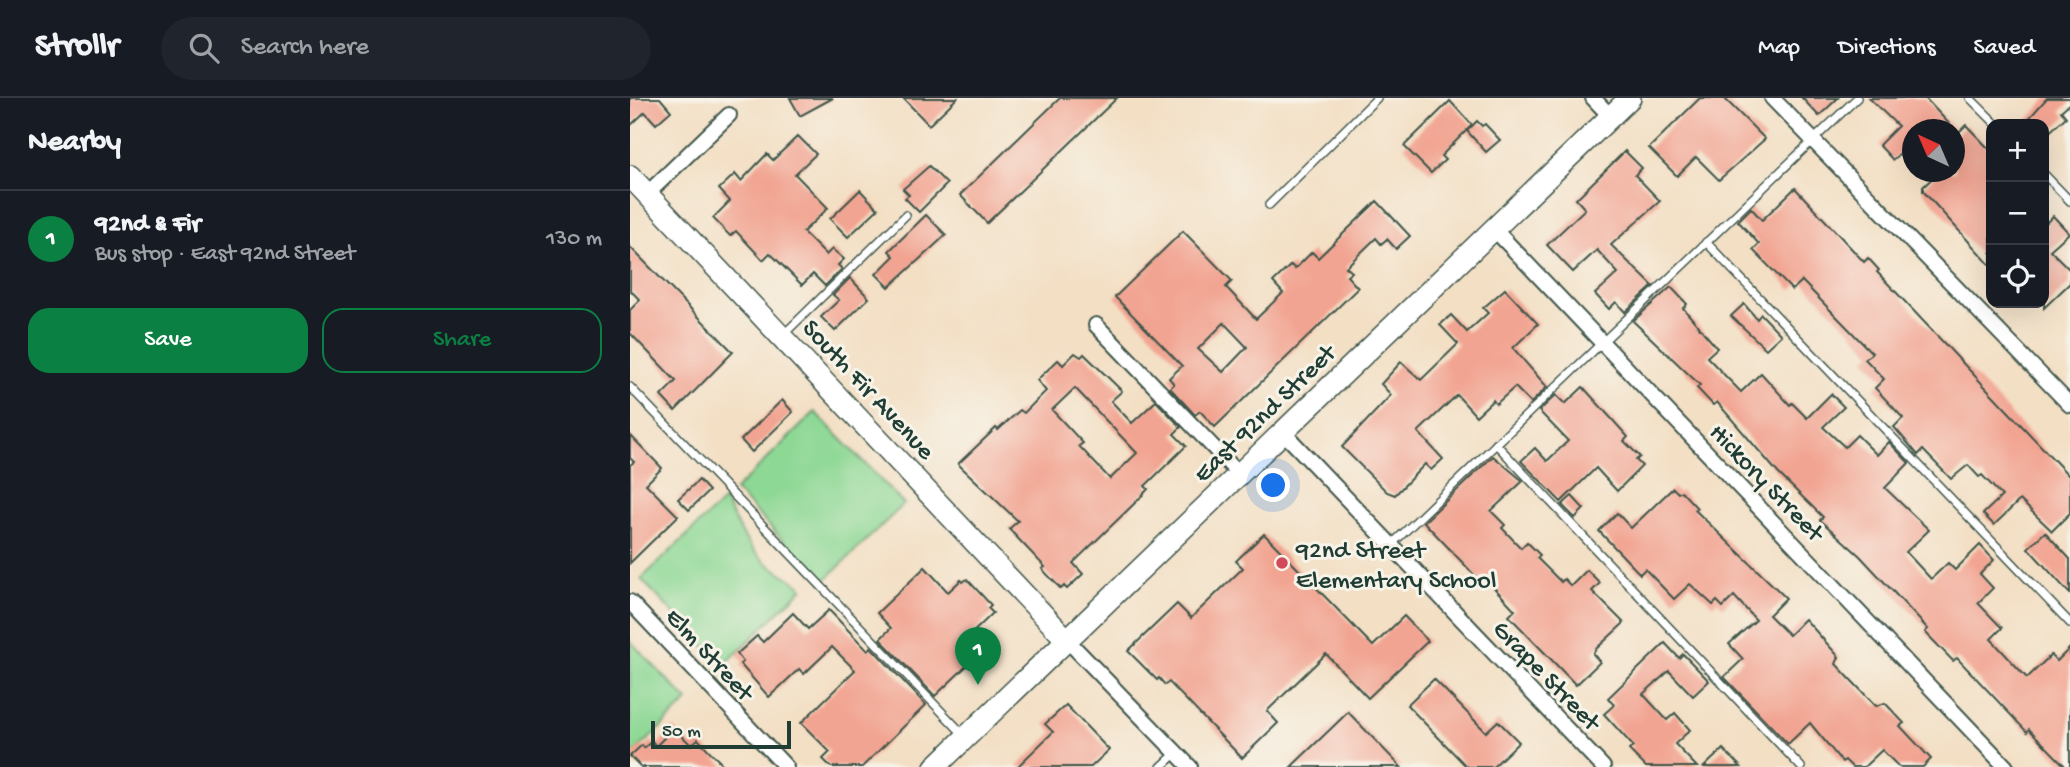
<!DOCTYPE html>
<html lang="en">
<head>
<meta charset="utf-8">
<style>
	:root { --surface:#171b24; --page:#20242c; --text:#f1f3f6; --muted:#9ea1a6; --line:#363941; --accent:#0b8043 }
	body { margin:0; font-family:"Gochi Hand",sans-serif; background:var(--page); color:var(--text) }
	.controls { position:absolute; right:21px; top:21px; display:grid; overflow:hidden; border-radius:14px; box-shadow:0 7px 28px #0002 }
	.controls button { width:63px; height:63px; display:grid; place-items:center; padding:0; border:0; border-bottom:2px solid var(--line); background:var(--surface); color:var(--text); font:35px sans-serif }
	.compass { position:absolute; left:1272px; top:21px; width:63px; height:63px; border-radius:50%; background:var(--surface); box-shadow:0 7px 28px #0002; rotate:316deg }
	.scale { position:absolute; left:21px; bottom:18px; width:140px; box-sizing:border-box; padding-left:7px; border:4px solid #1f3d34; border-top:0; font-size:19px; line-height:24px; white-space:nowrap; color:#1f3d34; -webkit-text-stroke:5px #f7f3e8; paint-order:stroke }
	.you { position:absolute; left:644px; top:388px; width:24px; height:24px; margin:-18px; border:5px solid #fff; border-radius:50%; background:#1a73e8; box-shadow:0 0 0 10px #1a73e833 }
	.badge { display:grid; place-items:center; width:46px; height:46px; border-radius:50%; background:var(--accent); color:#fff; font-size:23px; font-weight:700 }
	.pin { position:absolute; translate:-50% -58px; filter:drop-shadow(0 2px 4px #0008) }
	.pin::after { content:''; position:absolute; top:37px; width:24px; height:21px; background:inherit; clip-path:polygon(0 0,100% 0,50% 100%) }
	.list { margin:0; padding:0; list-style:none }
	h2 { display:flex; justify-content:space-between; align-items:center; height:91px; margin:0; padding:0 28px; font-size:30px }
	h2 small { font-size:23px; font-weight:400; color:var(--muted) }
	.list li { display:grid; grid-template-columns:46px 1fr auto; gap:21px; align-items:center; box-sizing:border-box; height:98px; padding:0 28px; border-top:2px solid var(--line) }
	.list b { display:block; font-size:26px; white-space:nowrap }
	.list p { margin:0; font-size:23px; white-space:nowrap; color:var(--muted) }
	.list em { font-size:23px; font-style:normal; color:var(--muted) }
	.actions { display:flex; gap:14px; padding:21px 28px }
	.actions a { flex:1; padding:16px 0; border:2px solid var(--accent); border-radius:21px; text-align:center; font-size:24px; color:var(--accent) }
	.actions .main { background:var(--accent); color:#fff }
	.icon { flex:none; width:38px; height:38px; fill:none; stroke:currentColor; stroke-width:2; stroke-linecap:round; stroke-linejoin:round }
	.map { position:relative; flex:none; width:1440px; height:669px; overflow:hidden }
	header { display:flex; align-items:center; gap:42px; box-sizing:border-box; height:98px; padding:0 35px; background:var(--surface); border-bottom:2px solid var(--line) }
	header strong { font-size:33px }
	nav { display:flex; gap:38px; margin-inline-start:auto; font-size:24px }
	.search { width:490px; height:63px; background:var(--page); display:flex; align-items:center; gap:18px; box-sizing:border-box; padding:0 24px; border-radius:38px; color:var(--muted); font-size:26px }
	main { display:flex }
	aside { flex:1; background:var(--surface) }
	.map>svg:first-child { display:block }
</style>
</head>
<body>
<header>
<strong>Strollr</strong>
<div class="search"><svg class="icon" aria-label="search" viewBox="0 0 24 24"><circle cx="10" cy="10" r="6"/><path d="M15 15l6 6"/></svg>Search here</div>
<nav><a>Map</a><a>Directions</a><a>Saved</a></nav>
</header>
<main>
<aside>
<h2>Nearby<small></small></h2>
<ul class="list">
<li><span class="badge">1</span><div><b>92nd &amp; Fir</b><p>Bus stop · East 92nd Street</p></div><em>130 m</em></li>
</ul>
<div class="actions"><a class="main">Save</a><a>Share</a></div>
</aside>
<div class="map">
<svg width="1440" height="669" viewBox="0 0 1440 669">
	<rect width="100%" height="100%" fill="#f7f3e8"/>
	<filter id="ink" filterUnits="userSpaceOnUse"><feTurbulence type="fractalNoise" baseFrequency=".0143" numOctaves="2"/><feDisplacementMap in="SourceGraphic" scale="14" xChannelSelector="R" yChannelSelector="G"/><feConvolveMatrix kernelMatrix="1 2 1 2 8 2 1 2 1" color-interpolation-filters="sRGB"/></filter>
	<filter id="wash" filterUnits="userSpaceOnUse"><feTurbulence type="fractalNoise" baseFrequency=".00686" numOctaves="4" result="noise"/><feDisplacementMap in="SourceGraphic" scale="28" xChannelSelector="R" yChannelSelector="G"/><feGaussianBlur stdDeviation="1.57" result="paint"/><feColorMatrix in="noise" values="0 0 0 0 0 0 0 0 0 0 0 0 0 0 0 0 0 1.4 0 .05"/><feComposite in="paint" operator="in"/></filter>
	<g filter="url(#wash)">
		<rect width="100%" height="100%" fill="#f3dfc4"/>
		<g fill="#8ed895" stroke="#568a64" stroke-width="2">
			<polygon points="185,314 274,406 193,484 105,392"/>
			<path d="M 94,402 C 105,422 115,446 133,462 C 145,473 161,479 173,490 L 93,568 L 11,481 Z"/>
			<polygon points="0,543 58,603 0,659"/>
		</g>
		<g id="blocks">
			<g fill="#f2a492" fill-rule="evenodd">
				<polygon points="0,0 30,0 41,13 26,26 15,14 0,28"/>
				<polygon points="160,0 203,0 170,18"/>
				<polygon points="273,0 327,0 299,27"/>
				<polygon points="430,0 487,0 357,125 330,97"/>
				<polygon points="1070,0 1094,0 1135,41 1089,82 1066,59 1047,78 1019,50"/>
				<polygon points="1172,0 1208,0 1189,18"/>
				<polygon points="1239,0 1295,0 1325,32 1283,32 1283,57 1275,50 1263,62 1249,47 1268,28"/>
				<polygon points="1417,0 1440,0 1440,5 1431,13 1436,19 1414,39 1414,26 1394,26"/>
				<polygon points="820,3 842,27 811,58 815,62 801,75 774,48"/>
				<polygon points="847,23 852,28 855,26 870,42 856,54 837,33"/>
				<polygon points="1336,27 1361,53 1361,168 1293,93 1293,89 1309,74 1325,74 1325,38"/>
				<polygon points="168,38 186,56 165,76 198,110 173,134 196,157 202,151 214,161 208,167 212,171 195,188 183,176 172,187 140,155 133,162 106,133 100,138 83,120 100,103 89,91 105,76 111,83 137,56 143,62"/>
				<polygon points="995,53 1012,70 1005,77 1030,103 981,147 1023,188 995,214 986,204 979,211 965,196 988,175 967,152 943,174 917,147 955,111 946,101"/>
				<polygon points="299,68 317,86 289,114 275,100 279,97 273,91"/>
				<polygon points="1165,90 1234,164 1238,160 1249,172 1247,174 1440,379 1440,415 1422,433 1390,402 1364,427 1353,416 1372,398 1352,377 1349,379 1338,367 1321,381 1293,352 1288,357 1264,329 1273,320 1245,290 1254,281 1235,261 1242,255 1172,183 1162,192 1123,152 1129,146 1108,123 1121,110 1132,122"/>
				<polygon points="230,92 248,111 218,139 200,121"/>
				<path d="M 747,103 L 780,138 L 766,151 L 757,141 L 751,146 L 746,140 L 716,169 L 722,174 L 717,178 L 728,190 L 585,329 L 570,313 L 565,317 L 540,290 L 544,286 L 539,280 L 552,268 L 485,199 L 553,133 L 602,183 L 596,189 L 626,221 L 653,195 L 643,184 L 661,167 L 665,171 L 682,154 L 688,160 ZM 594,225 L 617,249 L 593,274 L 568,251 Z"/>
				<polygon points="296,117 316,137 259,189 246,176 264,158 259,153"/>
				<polygon points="1423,118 1439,135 1420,152 1440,172 1440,185 1414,210 1414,127"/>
				<polygon points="0,149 103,254 45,313 31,298 46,283 0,235 0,212 10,202 0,192"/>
				<polygon points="220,180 239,200 205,233 191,219 209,202 203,197"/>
				<polygon points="1041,189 1057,206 1053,210 1087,250 1077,259 1111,294 1131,275 1160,307 1162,305 1177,320 1201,296 1214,309 1193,329 1215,349 1227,337 1247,357 1259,344 1279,365 1255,390 1299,432 1276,454 1301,481 1318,465 1325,472 1350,447 1364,462 1350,476 1363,490 1348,505 1372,530 1361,541 1397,580 1421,557 1427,563 1440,550 1440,669 1436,669 1399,631 1397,634 1327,560 1323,563 1295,534 1298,531 1230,458 1190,422 1193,419 1148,375 1087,304 1083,307 1067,290 1070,287 1003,223"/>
				<polygon points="875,191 908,226 883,250 917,289 901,305 885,289 866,306 863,302 846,318 827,297 788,334 813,361 801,372 795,366 765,397 757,394 712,349 761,297 751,286 771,264 791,282 828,246 810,227 821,217 837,234 858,215 853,210"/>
				<polygon points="1114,206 1127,221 1131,216 1151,237 1136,251 1101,218"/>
				<path d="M 445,255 L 451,259 L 454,256 L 492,293 L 481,303 L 502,325 L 526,303 L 551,329 L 544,336 L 556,348 L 515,388 L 518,391 L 508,402 L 443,465 L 453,476 L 437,491 L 434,488 L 431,491 L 412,471 L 415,469 L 379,431 L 388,423 L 328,366 L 366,330 L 368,332 L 390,312 L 394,315 L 416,293 L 407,282 L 428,262 L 433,267 ZM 445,290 L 507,355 L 480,381 L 449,348 L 453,345 L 422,312 Z"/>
				<polygon points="953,289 998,339 994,343 1010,359 1006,362 1012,368 987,393 966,370 931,404 891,363 905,350 917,363 938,343 909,313 926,297 935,306"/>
				<polygon points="152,302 163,314 122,354 111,342"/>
				<polygon points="0,337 32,370 16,386 48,418 0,465 0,367 4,364 0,360"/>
				<polygon points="863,358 893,383 861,413 875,427 872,430 891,450 897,444 910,457 907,460 931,484 934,481 941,488 957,472 970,485 962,493 994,525 966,551 963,556 970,564 946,587 879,518 885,512 853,478 849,482 794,424"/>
				<polygon points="69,382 79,393 59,412 48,401"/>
				<polygon points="1043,390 1048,395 1051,393 1067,410 1065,412 1156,500 1139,517 1159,537 1175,521 1209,559 1206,566 1223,584 1246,608 1255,605 1274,625 1270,628 1301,661 1293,669 1269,669 1252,652 1234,669 1222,669 1215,662 1212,664 1180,625 1158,646 1094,579 1113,561 1099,546 1126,522 1104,498 1093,509 1087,503 1083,507 1060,486 1044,501 1015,471 1010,476 969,433 987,415 1001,430"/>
				<polygon points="942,398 954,411 945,420 932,407"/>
				<polygon points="1415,434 1440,461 1440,496 1398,450"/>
				<polygon points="634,436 743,548 774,518 798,543 738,600 696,556 637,613 648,625 612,660 539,584 535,587 529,580 527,582 498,553 547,506 561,520 613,470 606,463"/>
				<polygon points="295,469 318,494 331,482 333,484 337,481 361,507 358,510 363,515 333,544 347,558 305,598 250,541 261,530 247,515"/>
				<polygon points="199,512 237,552 241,549 296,607 232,669 201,669 193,661 200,654 171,625 225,572 202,549 174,576 169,571 139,599 110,566 113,564 107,556 127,538 133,544 163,515 178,531"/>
				<polygon points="1035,545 1049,560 1053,556 1079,583 1063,598 1039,573 1013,596 1037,622 1045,615 1060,632 1045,646 1067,669 1016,669 999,652 1003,648 974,616 984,607 978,600"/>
				<polygon points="804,581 856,634 868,623 889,644 863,669 837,669 777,607"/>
				<polygon points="436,607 479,652 461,669 387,669 423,634 415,626"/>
				<polygon points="718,614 771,669 661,669 712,620"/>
				<polygon points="44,630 61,647 68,641 95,669 11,669 0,658 12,647 14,650 22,643 26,648"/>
				<polygon points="1093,651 1111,669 1074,669"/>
			</g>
		</g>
	</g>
	<g filter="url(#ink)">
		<use href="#blocks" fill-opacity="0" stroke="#3f554a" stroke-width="2"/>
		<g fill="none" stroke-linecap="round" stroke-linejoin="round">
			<defs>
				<g id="lane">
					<polyline points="1340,0 1366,26"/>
					<polyline points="1414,76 1440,103"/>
					<polyline points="639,107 747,0"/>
					<polyline points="1076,144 1440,525"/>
					<polyline points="153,237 276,117"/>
					<polyline points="0,289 333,636"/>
					<polyline points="866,346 1171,669"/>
					<polyline points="761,447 1227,0"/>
					<polyline points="531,669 546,655"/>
				</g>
				<g id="street">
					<polyline points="963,0 981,19"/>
					<polyline points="1142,0 1440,307"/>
					<polyline points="17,96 99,17"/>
					<polyline points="864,131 1376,669"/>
					<polyline points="466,227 609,376"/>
					<polyline points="653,334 973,669"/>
					<polyline points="0,504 156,669"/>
					<polyline points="437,542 560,669"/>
				</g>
				<g id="secondary">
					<polyline points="0,78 437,542"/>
					<polyline points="305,669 1000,0"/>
				</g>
			</defs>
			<use href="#lane" stroke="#3f554a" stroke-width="10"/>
			<use href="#street" stroke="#3f554a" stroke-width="18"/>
			<use href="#secondary" stroke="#3f554a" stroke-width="24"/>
			<use href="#lane" stroke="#fff" stroke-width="7"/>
			<use href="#street" stroke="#fff" stroke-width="14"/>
			<use href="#secondary" stroke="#fff" stroke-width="21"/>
		</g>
	</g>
	<circle fill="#d1495b" stroke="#f7f3e8" stroke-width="2.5" cx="652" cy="465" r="7"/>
	<g text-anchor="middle" stroke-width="6" stroke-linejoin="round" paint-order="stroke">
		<g font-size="26" fill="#1f3d34" stroke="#f7f3e8">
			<text transform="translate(240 290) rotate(47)" y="9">South Fir Avenue</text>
			<text transform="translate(633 314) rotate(-44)" y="9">East 92nd Street</text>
			<text transform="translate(1138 383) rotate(46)" y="9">Hickory Street</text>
			<text transform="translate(81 555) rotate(47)" y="9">Elm Street</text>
			<text transform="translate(918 576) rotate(46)" y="9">Grape Street</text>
		</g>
		<g font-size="26" fill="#1f3d34" stroke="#f7f3e8" text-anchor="start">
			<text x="666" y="459">92nd Street<tspan x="666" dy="30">Elementary School</tspan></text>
		</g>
	</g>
</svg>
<div class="controls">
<button>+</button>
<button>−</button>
<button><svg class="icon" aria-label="locate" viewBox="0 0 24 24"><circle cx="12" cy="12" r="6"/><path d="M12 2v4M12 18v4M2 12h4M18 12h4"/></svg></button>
</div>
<svg class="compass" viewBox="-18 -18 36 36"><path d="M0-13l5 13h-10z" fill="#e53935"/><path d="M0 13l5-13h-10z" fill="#9ea1a6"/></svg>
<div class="scale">50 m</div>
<div class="you"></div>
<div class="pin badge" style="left:348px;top:587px">1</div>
</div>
</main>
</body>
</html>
